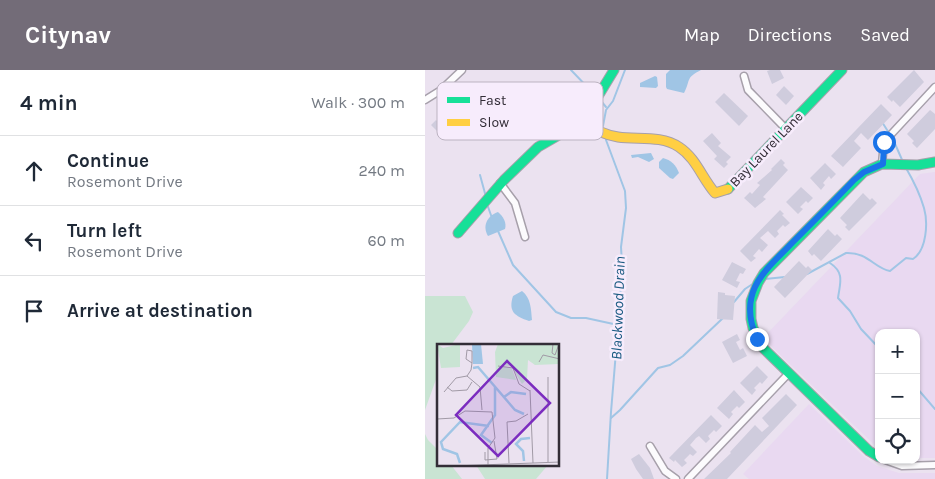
<!DOCTYPE html>
<html lang="en">
<head>
<meta charset="utf-8">
<style>
	:root { --surface:#fff; --page:#f6f6f7; --text:#1f2937; --muted:#747a83; --line:#e0e1e3; --accent:#736c78 }
	body { margin:0; font-family:Karla,sans-serif; background:var(--page); color:var(--text) }
	.controls { position:absolute; right:15px; bottom:15px; display:grid; overflow:hidden; border-radius:10px; box-shadow:0 1px 4px #0004 }
	.controls button { width:45px; height:45px; display:grid; place-items:center; padding:0; border:0; border-bottom:1px solid var(--line); background:var(--surface); color:var(--text); font:25px sans-serif }
	.stop { position:absolute; width:15px; height:15px; margin:-11px; border:4px solid #1a73e8; border-radius:50%; background:#fff }
	.stop.end { background:#1a73e8; border-color:#fff; box-shadow:0 1px 5px #0008 }
	.list { margin:0; padding:0; list-style:none }
	h2 { display:flex; justify-content:space-between; align-items:center; height:65px; margin:0; padding:0 20px; font-size:21px }
	h2 small { font-size:16px; font-weight:400; color:var(--muted) }
	.list li { display:grid; grid-template-columns:32px 1fr auto; gap:15px; align-items:center; box-sizing:border-box; height:70px; padding:0 20px; border-top:1px solid var(--line) }
	.list b { display:block; font-size:19px; white-space:nowrap }
	.list p { margin:0; font-size:16px; white-space:nowrap; color:var(--muted) }
	.list em { font-size:16px; font-style:normal; color:var(--muted) }
	.icon { flex:none; width:28px; height:28px; fill:none; stroke:currentColor; stroke-width:2; stroke-linecap:round; stroke-linejoin:round }
	.map { position:relative; flex:none; width:510px; height:409px; overflow:hidden }
	header { display:flex; align-items:center; gap:30px; box-sizing:border-box; height:70px; padding:0 25px; background:var(--accent); color:#fff }
	header strong { font-size:24px }
	nav { display:flex; gap:28px; margin-inline-start:auto; font-size:18px }
	main { display:flex }
	aside { flex:1; background:var(--surface) }
	.map>svg:first-child { display:block }
</style>
</head>
<body>
<header>
<strong>Citynav</strong>
<nav><a>Map</a><a>Directions</a><a>Saved</a></nav>
</header>
<main>
<aside>
<h2>4 min<small>Walk · 300 m</small></h2>
<ul class="list">
<li><svg class="icon" aria-label="ahead" viewBox="0 0 24 24"><path d="M12 20V5M6 11l6-6 6 6"/></svg><div><b>Continue</b><p>Rosemont Drive</p></div><em>240 m</em></li>
<li><svg class="icon" aria-label="left" viewBox="0 0 24 24"><path d="M17 20v-9H6M10 6l-5 5 5 5"/></svg><div><b>Turn left</b><p>Rosemont Drive</p></div><em>60 m</em></li>
<li><svg class="icon" aria-label="arrive" viewBox="0 0 24 24"><path d="M6 21V4h12l-3 4 3 4H6"/></svg><div><b>Arrive at destination</b></div></li>
</ul>
</aside>
<div class="map">
<svg width="510" height="409" viewBox="0 0 510 409">
	<rect width="100%" height="100%" fill="#ebe2f0"/>
	<g fill="#e9d9f1">
		<polygon points="510,102 510,388 491,388 491,263 454,263 454,379 348,278 339,267 495,104"/>
		<polygon points="384,334 438,386 452,396 474,403 510,403 510,409 324,409 318,404"/>
	</g>
	<g fill="#c9e4d3">
		<polygon points="0,226 40,226 48,242 44,251 26,275 14,275 14,301 0,340"/>
		<polygon points="0,364 3,370 14,381 14,395 26,395 37,409 0,409"/>
		<polygon points="51,395 123,395 111,409 60,409"/>
	</g>
	<g fill="#a0c5e5">
		<path d="M 245,0 L 276,0 C 260,8 266,10 259,23 L 242,19 L 241,17 L 241,4 Z"/>
		<polygon points="230,6 232,7 233,16 231,18 215,17 215,13"/>
		<polygon points="226,83 229,89 224,92 213,87 207,88 206,85"/>
		<path d="M 238,88 C 246,90 251,95 254,103 L 248,109 L 245,108 L 234,98 L 234,92 Z"/>
		<path d="M 73,142 C 78,146 82,153 80,159 L 63,166 C 57,156 62,146 73,142 Z"/>
		<path d="M 97,221 C 106,228 106,239 107,250 L 104,251 C 90,246 83,242 88,226 Z"/>
	</g>
	<g fill="none" stroke-linecap="round" stroke-linejoin="round">
		<g stroke="#a0c5e5" stroke-width="2">
			<polyline points="146,0 169,24"/>
			<polyline points="176,31 181,37"/>
			<polyline points="457,52 464,63"/>
			<polyline points="178,56 181,40 188,31 200,0"/>
			<polyline points="467,67 478,92"/>
			<polyline points="181,70 200,121 201,138 196,177 197,193 194,245 186,342 182,409"/>
			<polyline points="55,105 61,127"/>
			<polyline points="62,134 67,148"/>
			<polyline points="73,161 88,195 131,242 146,248 161,248 193,255"/>
			<path d="M 405,193 C 420,203 415,213 413,228 L 425,241 L 436,259 L 454,278"/>
			<path d="M 382,204 L 421,183 C 443,182 449,198 465,201 L 481,188 L 488,189 C 502,180 503,152 499,138 C 495,124 488,110 481,98"/>
			<polyline points="340,209 360,207"/>
			<polyline points="309,232 320,219 329,213"/>
			<polyline points="491,317 510,339"/>
			<polyline points="186,348 195,340 233,298 245,295 258,286 298,248"/>
		</g>
	</g>
	<g fill="#cfccdd">
		<polygon points="345,0 355,0 359,8 347,14 342,1"/>
		<polygon points="489,0 499,12 475,37 468,30 467,32 462,27"/>
		<polygon points="148,12 158,19 149,30 138,22"/>
		<polygon points="359,16 369,26 361,35 351,25"/>
		<polygon points="299,23 323,46 314,56 290,32"/>
		<polygon points="456,34 467,45 443,70 436,63 429,71 436,78 418,97 406,86"/>
		<polygon points="505,40 510,44 510,59 492,78 487,73 489,71 482,64"/>
		<polygon points="20,48 29,56 18,67 6,55 11,50 14,53"/>
		<polygon points="287,63 296,73 293,76 306,87 301,92 303,94 299,98 289,89 292,86 278,71"/>
		<polygon points="356,89 360,93 358,95 363,100 338,127 341,129 330,138 319,128 325,122 327,124 335,115 332,113 347,100 346,99"/>
		<polygon points="400,93 411,104 406,109 404,106 398,113 400,115 396,120 385,108"/>
		<polygon points="376,117 388,128 383,133 381,131 375,137 378,139 373,144 361,132"/>
		<polygon points="438,123 445,130 447,128 452,133 424,161 420,157 422,155 415,148"/>
		<polygon points="355,140 359,144 357,145 365,153 360,157 358,155 352,161 354,164 350,168 343,161 335,168 343,175 337,182 334,179 328,186 331,188 326,192 315,181"/>
		<polygon points="403,159 410,166 412,164 417,169 396,191 389,184 387,186 383,181"/>
		<polygon points="374,191 381,198 383,196 387,200 360,228 349,217"/>
		<polygon points="307,192 321,199 318,204 315,203 311,211 315,212 312,218 297,210"/>
		<polygon points="293,222 300,223 300,225 310,226 308,250 292,249"/>
		<polygon points="312,264 315,270 311,272 315,280 318,278 322,286 308,293 297,272"/>
		<polygon points="332,296 343,307 337,314 335,312 329,318 331,320 327,325 315,313"/>
		<polygon points="309,320 320,332 314,338 312,336 306,342 308,344 304,349 292,338"/>
		<polygon points="361,324 372,335 302,409 279,409 306,383 305,382 330,355 337,362 344,356 337,348"/>
		<polygon points="286,345 297,356 291,362 289,360 283,366 285,369 281,373 274,366 271,368 265,375 272,382 268,386 265,384 259,390 262,393 257,397 250,390 249,392 244,388"/>
		<polygon points="214,384 225,398 229,409 218,409 211,399 206,389"/>
	</g>
	<g fill="none" stroke-linecap="round" stroke-linejoin="round">
		<defs>
			<g id="street">
				<polyline points="319,6 323,20 361,59"/>
				<polyline points="0,30 16,20 37,0"/>
				<polyline points="457,94 459,72 510,17"/>
				<polyline points="75,113 90,133 100,167"/>
				<polyline points="225,376 240,401 251,409"/>
				<polyline points="460,390 477,396 510,395"/>
				<polyline points="263,409 364,303"/>
			</g>
			<g id="fast">
				<polyline points="303,119 417,0"/>
				<polyline points="33,163 79,110 113,77 158,51 189,0"/>
				<polyline points="454,387 444,381 337,277 328,258 326,249 326,231 333,213 339,203 439,102 457,94 493,95 510,92"/>
			</g>
			<path id="slow" d="M 158,51 C 168,59 180,65 193,67 C 213,70 236,65 254,77 C 271,88 277,108 290,123 L 303,119"/>
		</defs>
		<use href="#street" stroke="#a7a0ab" stroke-width="9"/>
		<use href="#fast" stroke="#a7a0ab" stroke-width="11"/>
		<use href="#slow" stroke="#a7a0ab" stroke-width="11"/>
		<use href="#street" stroke="#fcfbfd" stroke-width="6"/>
		<use href="#fast" stroke="#16e098" stroke-width="9"/>
		<use href="#slow" stroke="#ffcf43" stroke-width="9"/>
	</g>
	<g fill="none" stroke-linecap="round" stroke-linejoin="round">
		<path stroke="#1a73e8" stroke-width="6" d="M 332,269 C 325,253 322,234 330,217 C 338,200 355,186 367,173 C 388,152 409,131 429,110 L 439,102 L 458,94 L 459,72"/>
	</g>
	<g text-anchor="middle" stroke-width="5" stroke-linejoin="round" paint-order="stroke">
		<g font-size="14" fill="#332d37" stroke="#f7ecfc">
			<text transform="translate(341 79) rotate(-46)" y="5">Bay Laurel Lane</text>
		</g>
		<g font-size="15" font-style="italic" fill="#1b5b82" stroke="#f7ecfc">
			<text transform="translate(193 238) rotate(-88)" y="5">Blackwood Drain</text>
		</g>
	</g>
	<g transform="translate(12 274)">
		<rect width="122" height="122" fill="#ebe2f0"/>
		<path d="M 0,0 L 6,4 L 23,0 L 23,23 L 4,24 ZM 61,0 L 122,0 L 122,20 L 98,21 L 91,16 L 90,35 L 85,40 L 74,22 L 61,21 L 75,25 L 79,36 L 59,33 L 58,8 Z" fill="#c9e4d3"/>
		<path d="M 44,0 L 46,20 L 36,20 L 35,1 Z" fill="#a0c5e5"/>
		<path fill="none" stroke="#a0c5e5" stroke-width="2.5" d="M 36,24 L 41,23 L 78,66 L 87,70M 67,53 L 74,48 L 89,50M 55,99 L 44,91 L 58,71 L 58,43M 87,117 L 86,107 L 79,100 L 84,95 L 93,94M 23,119 L 20,110 L 6,105 L 4,98 L 23,78 L 52,82"/>
		<path fill="none" stroke="#a19aa6" stroke-width="1" d="M 116,0 L 115,9 L 118,11 L 122,0M 102,18 L 106,11 L 123,15M 35,19 L 29,15 L 30,6 L 35,7 L 35,19 L 34,26 L 30,32 L 43,43 L 45,66M 61,22 L 76,24 L 82,40 L 93,47M 111,33 L 111,118M 10,43 L 15,47 L 30,46 L 35,38M 93,46 L 96,119M 7,48 L 19,34 L 30,32M 0,75 L 17,74 L 28,67 L 55,68 L 58,94 L 51,104 L 51,121M 48,108 L 48,116 L 60,115 L 57,97M 72,119 L 70,78 L 79,77 L 91,70M 17,122 L 123,118"/>
		<path fill="#7b2cbf" fill-opacity="0.15" stroke="#7b2cbf" stroke-width="2.5" d="M 70,17 L 113,59 L 61,112 L 19,71 Z"/>
		<rect width="122" height="122" fill="none" stroke="#332d37" stroke-width="2.5"/>
	</g>
	<rect x="12" y="12" width="166" height="58" rx="8" fill="#f7ecfc" stroke="#bcb3c1" stroke-width="1"/>
	<rect x="22" y="27" width="23" height="6" fill="#16e098"/>
	<rect x="22" y="49" width="23" height="7" fill="#ffcf43"/>
	<g font-size="14" fill="#332d37">
		<text x="54" y="35">Fast</text>
		<text x="54" y="57">Slow</text>
	</g>
</svg>
<div class="controls">
<button>+</button>
<button>−</button>
<button><svg class="icon" aria-label="locate" viewBox="0 0 24 24"><circle cx="12" cy="12" r="6"/><path d="M12 2v4M12 18v4M2 12h4M18 12h4"/></svg></button>
</div>
<div class="stop" style="left:459px;top:72px"></div>
<div class="stop end" style="left:332px;top:269px"></div>
</div>
</main>
</body>
</html>
